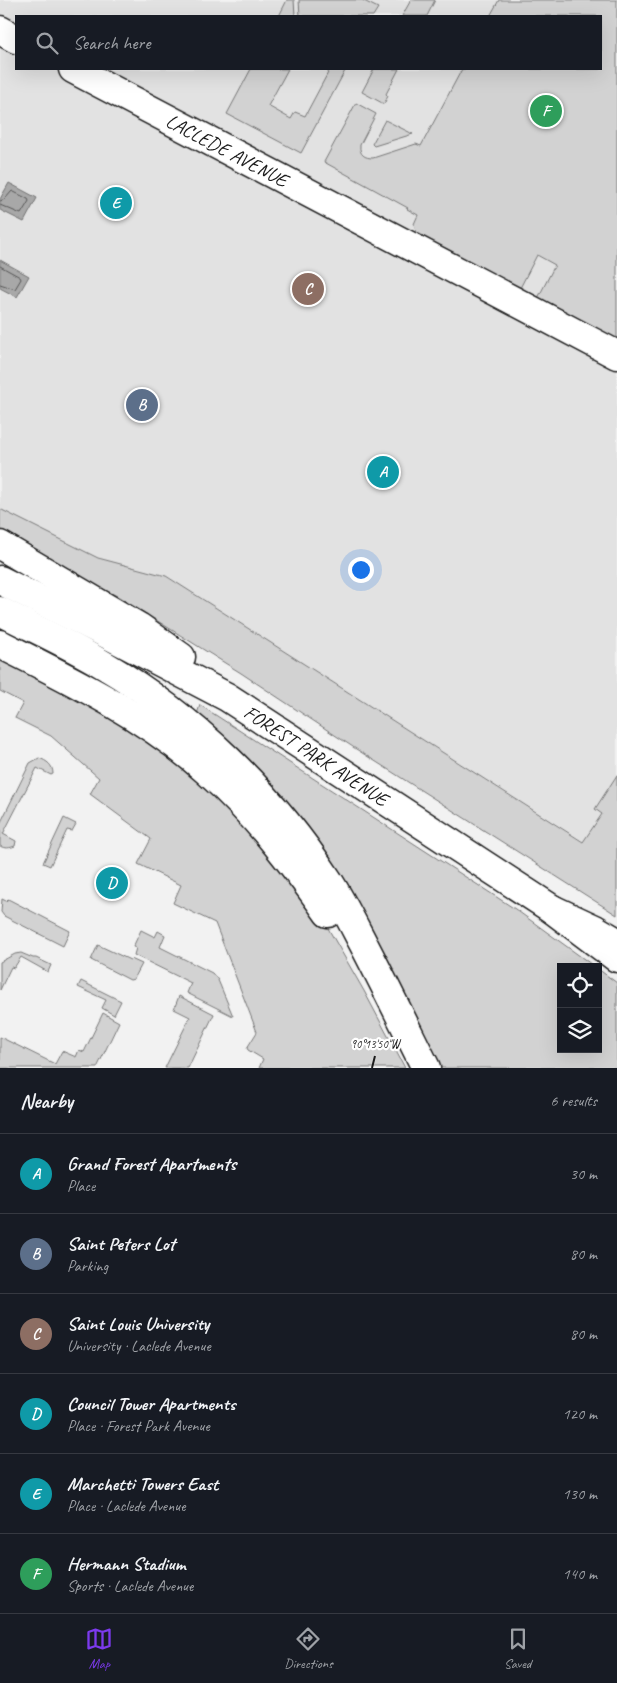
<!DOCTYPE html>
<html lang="en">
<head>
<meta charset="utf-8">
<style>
	:root { --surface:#171b24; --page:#20242c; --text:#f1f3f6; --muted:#9ea1a6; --line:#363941; --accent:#7c3aed }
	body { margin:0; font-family:Caveat,sans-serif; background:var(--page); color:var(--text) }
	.controls { position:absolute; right:15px; bottom:15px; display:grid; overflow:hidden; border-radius:0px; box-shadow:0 5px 20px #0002 }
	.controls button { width:45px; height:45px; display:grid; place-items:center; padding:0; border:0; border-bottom:1px solid var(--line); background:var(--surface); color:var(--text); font:25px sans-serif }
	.you { position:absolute; left:360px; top:569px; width:18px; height:18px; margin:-12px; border:4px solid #fff; border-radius:50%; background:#1a73e8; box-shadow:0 0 0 8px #1a73e833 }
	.badge { display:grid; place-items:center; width:32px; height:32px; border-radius:50%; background:var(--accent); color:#fff; font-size:16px; font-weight:700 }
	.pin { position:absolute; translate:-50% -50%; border:2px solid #fff; box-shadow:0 1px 5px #0006 }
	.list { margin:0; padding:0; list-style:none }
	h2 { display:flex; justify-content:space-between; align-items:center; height:65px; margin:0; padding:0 20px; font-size:21px }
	h2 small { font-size:16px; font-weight:400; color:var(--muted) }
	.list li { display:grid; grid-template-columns:32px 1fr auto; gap:15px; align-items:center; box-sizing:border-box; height:80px; padding:0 20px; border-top:1px solid var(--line) }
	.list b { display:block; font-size:19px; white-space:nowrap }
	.list p { margin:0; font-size:16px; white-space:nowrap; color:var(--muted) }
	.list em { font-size:16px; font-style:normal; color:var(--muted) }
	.icon { flex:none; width:28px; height:28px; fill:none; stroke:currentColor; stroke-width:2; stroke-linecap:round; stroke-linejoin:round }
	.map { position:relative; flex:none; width:617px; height:1068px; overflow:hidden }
	.search { position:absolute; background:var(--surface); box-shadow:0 5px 20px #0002; left:15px; right:15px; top:15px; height:55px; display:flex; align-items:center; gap:12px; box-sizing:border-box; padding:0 18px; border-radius:0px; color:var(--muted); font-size:19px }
	.sheet { height:545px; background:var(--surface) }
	nav { display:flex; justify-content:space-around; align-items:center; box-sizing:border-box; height:70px; border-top:1px solid var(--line); background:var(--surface); font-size:14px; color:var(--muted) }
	nav a { display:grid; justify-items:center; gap:2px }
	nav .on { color:var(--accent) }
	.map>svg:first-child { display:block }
</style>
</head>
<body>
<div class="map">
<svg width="617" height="1068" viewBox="0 0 617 1068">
	<rect width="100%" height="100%" fill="#f2f2f2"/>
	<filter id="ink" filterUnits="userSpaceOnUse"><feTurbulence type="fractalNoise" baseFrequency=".02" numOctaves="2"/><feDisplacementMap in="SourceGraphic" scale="10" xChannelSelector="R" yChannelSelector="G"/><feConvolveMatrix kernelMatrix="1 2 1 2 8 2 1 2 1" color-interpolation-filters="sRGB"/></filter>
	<g filter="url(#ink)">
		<path fill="#e2e2e2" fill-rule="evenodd" d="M 0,0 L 617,0 L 617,863 L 166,576 L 98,558 L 0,509 ZM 16,16 L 601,16 L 601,69 L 16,69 Z"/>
		<g fill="#d2d2d2" stroke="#777">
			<polygon points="287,0 294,0 295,16 279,16"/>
			<polygon points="299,0 362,0 378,8 373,16 300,16"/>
			<polygon points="411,0 435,0 427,16 402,16"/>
			<path d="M 499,0 L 617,0 L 617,343 L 537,300 L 555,265 L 537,255 L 519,290 L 417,235 L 414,224 L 418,215 L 407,209 L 408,208 L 324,162 L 356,103 L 376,114 L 360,145 C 359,155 365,158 373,158 L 416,144 L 421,146 L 462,69 L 601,69 L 601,16 L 490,16 Z"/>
			<polygon points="251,69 288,69 268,106 291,119 295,112 305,116 330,69 346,69 301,153 227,114"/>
			<polygon points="374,69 399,69 386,94 388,96 384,104 362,92"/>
			<polygon points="385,120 413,134 374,146 372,144"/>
			<polygon points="0,509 98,558 166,576 583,842 602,814 595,809 617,775 617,915 356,749 241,673 119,597 51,563 0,534"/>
			<polygon points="0,659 114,718 154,744 224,802 317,909 364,991 405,1068 259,1068 263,1059 248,1050 247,1048 257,1032 215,923 173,903 181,885 138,864 151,839 90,794 99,778 51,736 15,718 23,703 0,691"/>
			<polygon points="200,705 515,909 595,967 561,967 561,1049 598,1049 598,969 617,983 617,1068 439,1068 359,906 311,833 276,789 197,714"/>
			<path d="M 39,758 C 47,761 53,765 53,774 L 51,775 L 37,768 L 3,834 L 16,841 L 15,846 C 10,848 5,849 0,846 L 0,824 L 30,763 Z"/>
			<polygon points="64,818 76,824 72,831 67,830 50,866 43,863"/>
			<polygon points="2,899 6,901 8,899 70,931 63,946 4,916 1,912"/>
			<polygon points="141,930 155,937 158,931 165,935 160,947 212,973 218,980 233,1016 187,993 191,983 134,955 136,948 133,947"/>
			<polygon points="98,945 130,960 131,959 142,964 134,979 130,980 91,960"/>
			<polygon points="21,953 33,958 36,958 51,965 48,972 21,957 14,968 11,967 0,990 0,962 15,954"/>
			<polygon points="81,981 121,1001 114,1015 102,1008 106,1000 78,987"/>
			<polygon points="179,996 214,1014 188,1068 165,1068 190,1017 174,1009"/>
			<polygon points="103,1013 119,1022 97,1068 0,1068 0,1037 55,1064 62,1051 76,1057 79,1050 84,1052"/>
		</g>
		<g fill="#a8a8a8" stroke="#707070">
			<polygon points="9,183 37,198 24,222 0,210 0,199"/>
			<polygon points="0,260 29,276 17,297 0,288"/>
		</g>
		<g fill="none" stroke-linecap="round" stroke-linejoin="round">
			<g stroke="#545454" stroke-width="1">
				<polyline points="0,201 5,199 12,191 28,199 29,201 21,214 0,205"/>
				<polyline points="0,266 20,277 21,279 15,289 0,284"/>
			</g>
			<defs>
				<g id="minor">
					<polyline points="0,30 16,39"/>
					<path id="s1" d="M 73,69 L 617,355"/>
				</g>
				<g id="major">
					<polyline points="0,545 139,627 181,657"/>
					<path id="s2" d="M 0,580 L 99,630 L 227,697 L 552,909 L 617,958"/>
					<path d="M 0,611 C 35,629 71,645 104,665 C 194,718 271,793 328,880 C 341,900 352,922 363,943 C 385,985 405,1026 426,1068"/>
					<path d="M 0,644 C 72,680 147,717 207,771 C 254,813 292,862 328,913"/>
				</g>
				<polyline id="highway" points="552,909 595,929 617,942"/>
			</defs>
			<use href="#minor" stroke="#1c1c1c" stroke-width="31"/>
			<use href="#major" stroke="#1c1c1c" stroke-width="31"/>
			<use href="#highway" stroke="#1c1c1c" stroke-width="31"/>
			<use href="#minor" stroke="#fff" stroke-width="28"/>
			<use href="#major" stroke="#fff" stroke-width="28"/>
			<use href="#highway" stroke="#fff" stroke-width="28"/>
		</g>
	</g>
	<path fill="none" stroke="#1c1c1c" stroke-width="2" d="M 372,1068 L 375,1056"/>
	<g text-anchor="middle" stroke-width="4.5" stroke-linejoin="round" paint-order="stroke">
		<g font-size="20" fill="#1c1c1c" stroke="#fff">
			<text dy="7" stroke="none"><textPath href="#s1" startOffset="174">LACLEDE AVENUE</textPath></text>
			<text dy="7" stroke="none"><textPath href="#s2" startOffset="362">FOREST PARK AVENUE</textPath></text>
		</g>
	</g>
	<g font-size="12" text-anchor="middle" fill="#1c1c1c" stroke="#fff" stroke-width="4.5" stroke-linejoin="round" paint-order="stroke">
		<text x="375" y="1048">90°13'50"W</text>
	</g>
</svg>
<div class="controls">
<button><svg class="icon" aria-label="locate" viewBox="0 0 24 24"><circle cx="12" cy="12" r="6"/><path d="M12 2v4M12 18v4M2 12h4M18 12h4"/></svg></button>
<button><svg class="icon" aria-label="layers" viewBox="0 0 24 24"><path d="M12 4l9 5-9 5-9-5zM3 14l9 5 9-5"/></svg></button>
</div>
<div class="you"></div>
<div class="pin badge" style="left:383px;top:472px;background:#0f9aa8">A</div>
<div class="pin badge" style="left:142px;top:405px;background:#5c6f8a">B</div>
<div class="pin badge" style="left:308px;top:289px;background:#8d6e63">C</div>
<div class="pin badge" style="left:112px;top:883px;background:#0f9aa8">D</div>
<div class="pin badge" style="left:116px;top:203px;background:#0f9aa8">E</div>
<div class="pin badge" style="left:546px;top:111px;background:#2e9e5b">F</div>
<div class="search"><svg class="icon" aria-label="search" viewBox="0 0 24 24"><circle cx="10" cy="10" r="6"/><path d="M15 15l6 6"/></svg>Search here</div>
</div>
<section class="sheet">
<h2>Nearby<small>6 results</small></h2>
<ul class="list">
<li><span class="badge" style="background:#0f9aa8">A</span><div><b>Grand Forest Apartments</b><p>Place</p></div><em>30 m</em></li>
<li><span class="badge" style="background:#5c6f8a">B</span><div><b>Saint Peters Lot</b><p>Parking</p></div><em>80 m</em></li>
<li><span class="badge" style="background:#8d6e63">C</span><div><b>Saint Louis University</b><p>University · Laclede Avenue</p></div><em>80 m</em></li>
<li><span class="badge" style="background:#0f9aa8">D</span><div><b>Council Tower Apartments</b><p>Place · Forest Park Avenue</p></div><em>120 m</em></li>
<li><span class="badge" style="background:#0f9aa8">E</span><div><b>Marchetti Towers East</b><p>Place · Laclede Avenue</p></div><em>130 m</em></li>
<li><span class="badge" style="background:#2e9e5b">F</span><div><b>Hermann Stadium</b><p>Sports · Laclede Avenue</p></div><em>140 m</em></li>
</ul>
</section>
<nav>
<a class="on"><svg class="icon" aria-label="map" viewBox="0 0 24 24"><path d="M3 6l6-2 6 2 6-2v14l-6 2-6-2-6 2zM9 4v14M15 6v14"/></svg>Map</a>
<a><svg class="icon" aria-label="directions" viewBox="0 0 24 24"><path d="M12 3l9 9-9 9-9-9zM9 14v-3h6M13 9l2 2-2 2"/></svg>Directions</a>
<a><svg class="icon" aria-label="saved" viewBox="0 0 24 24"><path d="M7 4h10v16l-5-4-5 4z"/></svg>Saved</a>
</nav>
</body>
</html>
